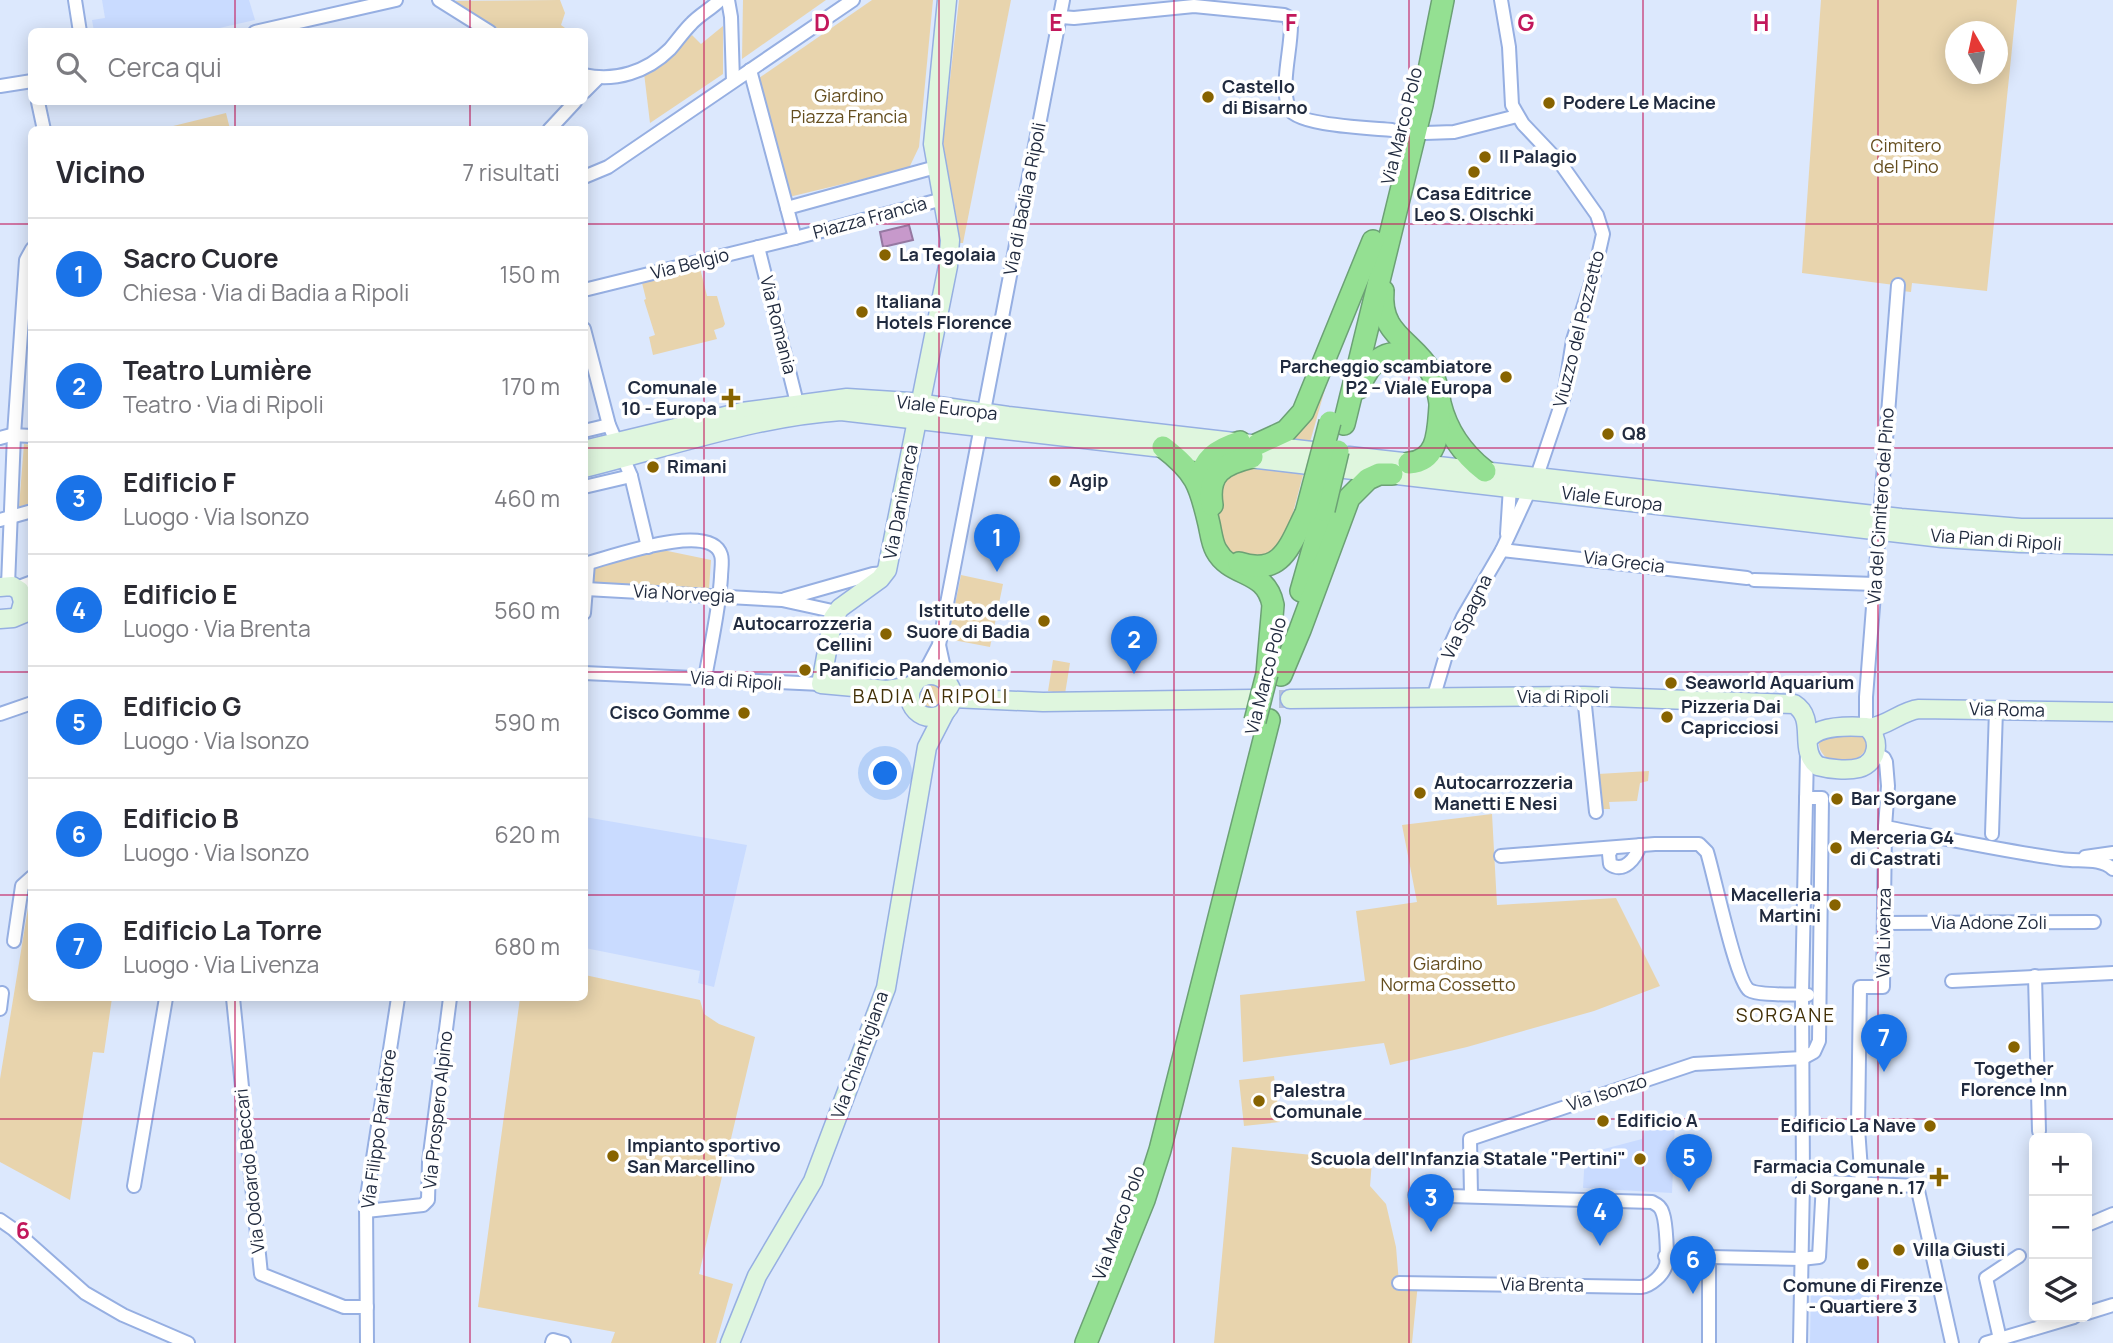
<!DOCTYPE html>
<html lang="it">
<head>
<meta charset="utf-8">
<style>
	:root { --surface:#fff; --page:#f2f2f3; --text:#2b2b33; --muted:#7c7c81; --line:#e1e1e2; --accent:#1a73e8 }
	body { margin:0; font-family:Manrope,sans-serif; background:var(--page); color:var(--text) }
	.controls { position:absolute; right:21px; bottom:21px; display:grid; overflow:hidden; border-radius:10px; box-shadow:0 4px 18px #0003 }
	.controls button { width:63px; height:63px; display:grid; place-items:center; padding:0; border:0; border-bottom:2px solid var(--line); background:var(--surface); color:var(--text); font:35px sans-serif }
	.compass { position:absolute; left:1945px; top:21px; width:63px; height:63px; border-radius:50%; background:var(--surface); box-shadow:0 4px 18px #0003; rotate:351deg }
	.you { position:absolute; left:886px; top:774px; width:24px; height:24px; margin:-18px; border:5px solid #fff; border-radius:50%; background:#1a73e8; box-shadow:0 0 0 10px #1a73e833 }
	.badge { display:grid; place-items:center; width:46px; height:46px; border-radius:50%; background:var(--accent); color:#fff; font-size:23px; font-weight:700 }
	.pin { position:absolute; translate:-50% -58px; filter:drop-shadow(0 2px 4px #0008) }
	.pin::after { content:''; position:absolute; top:37px; width:24px; height:21px; background:inherit; clip-path:polygon(0 0,100% 0,50% 100%) }
	.list { margin:0; padding:0; list-style:none }
	h2 { display:flex; justify-content:space-between; align-items:center; height:91px; margin:0; padding:0 28px; font-size:30px }
	h2 small { font-size:23px; font-weight:400; color:var(--muted) }
	.list li { display:grid; grid-template-columns:46px 1fr auto; gap:21px; align-items:center; box-sizing:border-box; height:112px; padding:0 28px; border-top:2px solid var(--line) }
	.list b { display:block; font-size:26px; white-space:nowrap }
	.list p { margin:0; font-size:23px; white-space:nowrap; color:var(--muted) }
	.list em { font-size:23px; font-style:normal; color:var(--muted) }
	.icon { flex:none; width:38px; height:38px; fill:none; stroke:currentColor; stroke-width:2; stroke-linecap:round; stroke-linejoin:round }
	.map { position:relative; flex:none; width:2113px; height:1343px; overflow:hidden }
	.search { position:absolute; background:var(--surface); box-shadow:0 4px 18px #0003; left:28px; top:28px; width:560px; height:77px; display:flex; align-items:center; gap:18px; box-sizing:border-box; padding:0 24px; border-radius:10px; color:var(--muted); font-size:26px }
	.panel { position:absolute; background:var(--surface); box-shadow:0 4px 18px #0003; left:28px; top:126px; width:560px; height:875px; border-radius:10px }
	.map>svg:first-child { display:block }
</style>
</head>
<body>
<div class="map">
<svg width="2113" height="1343" viewBox="0 0 2113 1343">
	<rect width="100%" height="100%" fill="#dce8fd"/>
	<g fill="#c9dbff">
		<polygon points="102,0 249,0 255,20 206,31 94,31 92,20 105,18"/>
		<polygon points="585,817 747,845 714,987 698,983 700,971 585,948"/>
		<polygon points="1648,1123 1675,1124 1672,1193 1583,1188 1585,1154 1642,1139"/>
		<polygon points="1811,1287 1877,1289 1878,1343 1810,1343"/>
	</g>
	<g fill="#e8d4ad" fill-rule="evenodd">
		<polygon points="560,0 565,13 561,25 569,31 503,31 446,1"/>
		<polygon points="743,0 826,0 742,59"/>
		<polygon points="872,0 933,0 919,147 909,168 789,197 759,78"/>
		<polygon points="959,0 1011,0 963,243 959,243 943,142"/>
		<path d="M 1821,0 L 2017,0 L 1987,291 L 1912,283 L 1911,292 L 1902,291 L 1902,286 L 1802,273 ZM 1955,32 L 1997,32 L 1997,74 L 1955,74 Z"/>
		<polygon points="723,26 723,74 650,123 644,73 692,35 701,44"/>
		<polygon points="226,113 230,129 161,129"/>
		<polygon points="700,268 707,296 717,296 725,324 723,327 714,330 717,339 653,355 649,337 655,335 644,300 646,299 642,283"/>
		<polygon points="1329,375 1310,442 1284,439"/>
		<polygon points="24,444 31,445 31,503 19,507"/>
		<polygon points="1259,466 1303,475 1284,547 1278,556 1233,556 1223,541 1214,498 1229,470"/>
		<polygon points="658,549 711,560 709,589 591,583 592,566"/>
		<polygon points="961,575 1003,584 990,647 948,639"/>
		<polygon points="1053,660 1070,663 1065,694 1048,691"/>
		<circle cx="931" cy="696" r="14"/>
		<path d="M 1860,735 L 1867,739 L 1868,748 C 1864,752 1860,757 1854,760 C 1839,766 1817,759 1819,740 L 1824,736 Z"/>
		<polygon points="1649,771 1648,781 1640,783 1637,801 1609,802 1610,809 1600,809 1598,774"/>
		<polygon points="1492,814 1497,905 1616,898 1660,986 1594,1011 1467,1047 1390,1065 1384,1043 1243,1062 1240,995 1365,981 1356,911 1417,902 1402,825"/>
		<polygon points="31,890 32,998 112,998 104,1053 93,1052 70,1200 0,1162 0,1079"/>
		<polygon points="585,975 700,1000 704,1014 719,1024 755,1037 699,1274 733,1284 716,1343 611,1343 615,1332 478,1307 520,998 584,998"/>
		<polygon points="1274,1076 1280,1122 1244,1126 1239,1080"/>
		<polygon points="1232,1147 1372,1161 1370,1186 1386,1204 1396,1247 1399,1283 1418,1283 1412,1343 1214,1343"/>
	</g>
	<polygon fill="#c799cb" stroke="#9578a1" stroke-width="2" points="909,225 913,240 883,247 880,232"/>
	<g fill="none" stroke-linecap="round" stroke-linejoin="round">
		<polyline stroke="#b7c2d7" stroke-width="18" stroke-dasharray="18 9" stroke-linecap="butt" points="1252,699 1290,699"/>
		<defs>
			<g id="street">
				<polyline points="75,0 80,32"/>
				<polyline points="439,0 490,32"/>
				<polyline points="728,0 731,17 733,81"/>
				<path d="M 1061,17 L 1074,18 L 1194,6 L 1284,15 L 1288,17 L 1291,25 C 1291,51 1281,81 1288,107 C 1293,126 1373,128 1392,130"/>
				<polyline points="255,32 396,0"/>
				<polyline points="750,70 787,208"/>
				<path d="M 584,75 C 615,82 647,72 670,49 C 677,41 683,32 691,24 C 699,15 711,9 720,0"/>
				<polyline points="0,86 32,81"/>
				<polyline points="584,92 598,78"/>
				<polyline points="38,102 44,130"/>
				<polyline points="549,130 575,102"/>
				<polyline points="1425,133 1454,132 1517,116"/>
				<polyline points="936,167 787,208 795,238 943,199"/>
				<polyline points="584,177 608,167 853,0"/>
				<polyline points="758,247 797,403"/>
				<polyline points="584,290 795,238"/>
				<polyline points="584,329 609,425 631,476 648,547"/>
				<polyline points="584,431 609,425"/>
				<polyline points="0,438 11,435 32,436"/>
				<polyline points="584,487 631,476"/>
				<polyline points="0,520 32,511"/>
				<polyline points="1507,534 1510,487"/>
				<polyline points="1502,550 1747,578"/>
				<path d="M 584,564 C 609,558 711,520 721,555 C 723,561 721,570 721,577 C 719,611 711,644 705,678"/>
				<polyline points="1754,580 1875,584"/>
				<polyline points="8,585 14,435 26,260 32,249"/>
				<polyline points="16,588 32,582"/>
				<polyline points="586,589 782,600 837,612"/>
				<polyline points="785,599 873,574 886,573"/>
				<polyline points="584,613 588,563"/>
				<polyline points="939,645 947,682"/>
				<polyline points="584,673 821,684"/>
				<polyline points="922,677 939,645 1063,0"/>
				<polyline points="1584,696 1596,812"/>
				<polyline points="1433,699 1446,655 1463,617 1502,550 1539,470 1564,396 1573,340 1594,274 1603,234 1597,215 1561,164 1523,124 1512,105 1509,47 1501,0"/>
				<polyline points="0,714 32,703"/>
				<polyline points="1866,727 1866,697 1898,285"/>
				<path d="M 1885,827 C 1944,838 2002,851 2061,859 C 2078,862 2100,857 2113,869"/>
				<polyline points="1992,834 1996,710"/>
				<path d="M 1612,849 L 1609,854 L 1610,864 C 1624,874 1636,858 1640,845"/>
				<path d="M 1501,856 L 1655,844 L 1699,844 L 1707,852 C 1714,874 1736,981 1749,990 C 1759,996 1795,994 1808,995"/>
				<polyline points="2085,857 2113,853"/>
				<polyline points="1885,923 2094,922"/>
				<polyline points="14,941 22,886 32,877"/>
				<polyline points="2035,976 2039,1131"/>
				<polyline points="1952,981 2113,973"/>
				<polyline points="233,998 261,1274 344,1307 367,1307"/>
				<polyline points="0,1009 2,993"/>
				<polyline points="1803,1181 1917,1186 1952,1343"/>
				<polyline points="1862,1184 1858,1128 1860,987 1883,987 1885,827 1888,786 1886,762 1884,758 1875,753"/>
				<polyline points="134,1186 166,998"/>
				<polyline points="1471,1195 1470,1139 1694,1064 1803,1058 1814,1052 1819,1041 1822,798 1806,798"/>
				<polyline points="366,1211 423,1205 428,1200 429,1162 450,998"/>
				<polyline points="0,1220 13,1229 85,1293 123,1315 188,1343"/>
				<polyline points="2087,1225 2113,1214"/>
				<polyline points="1665,1256 1801,1259 1819,1257 1823,1183"/>
				<path d="M 1399,1283 L 1641,1287 C 1651,1286 1663,1275 1666,1265 C 1668,1256 1666,1223 1663,1214 C 1661,1207 1658,1205 1652,1202 L 1415,1195"/>
				<polyline points="2087,1313 2113,1305"/>
				<polyline points="2000,1339 1986,1278 2019,1256"/>
				<polyline points="367,1343 366,1203 398,998"/>
				<polyline points="552,1343 553,1340 564,1343"/>
				<polyline points="1709,1343 1709,1258"/>
				<polyline points="1800,1343 1803,1181 1802,994 1807,753"/>
				<polyline points="1986,1343 2074,1317"/>
			</g>
			<g id="secondary">
				<polyline points="584,450 742,412 847,398 910,402 1008,416 1312,451"/>
				<polyline points="1349,456 1901,518 2021,528 2113,528"/>
				<path d="M 584,468 C 669,447 754,417 841,411 L 1309,465"/>
				<polyline points="1345,469 1942,538 2020,543 2113,545"/>
				<polyline points="0,587 12,586 20,591 23,602 20,613"/>
				<polyline points="0,619 13,618 32,610"/>
				<circle cx="931" cy="696" r="21"/>
				<polyline points="913,686 887,690 821,684 833,618 840,608 880,579 887,570 948,266 950,240 933,144 947,0"/>
				<polyline points="952,698 1043,702 1252,699"/>
				<path d="M 1290,699 L 1584,696 L 1794,704 C 1818,719 1797,750 1818,766 C 1829,769 1847,771 1859,768 C 1878,763 1882,738 1866,727 C 1850,726 1817,725 1808,740"/>
				<path d="M 1869,728 C 1888,726 1901,711 1919,709 L 2113,712"/>
				<polyline points="730,1343 757,1276 813,1181 886,988 927,747 945,712"/>
			</g>
			<g id="highway">
				<path d="M 1383,291 C 1379,335 1412,340 1431,372 C 1437,382 1438,392 1440,403 C 1447,432 1462,453 1485,471"/>
				<path d="M 1359,388 C 1371,358 1390,344 1420,361"/>
				<polyline points="1344,424 1422,105 1443,0"/>
				<polyline points="1258,444 1286,431 1303,412 1373,241"/>
				<path d="M 1163,447 C 1196,472 1200,485 1209,524 C 1211,533 1212,543 1216,550 C 1231,578 1266,568 1273,605 L 1267,674"/>
				<path d="M 1409,463 C 1439,461 1438,430 1440,406"/>
				<path d="M 1199,484 C 1202,459 1217,449 1240,442"/>
				<path d="M 1212,505 C 1207,473 1223,464 1252,457"/>
				<path d="M 1239,563 C 1282,577 1290,545 1306,513"/>
				<polyline points="1301,591 1324,510"/>
				<polyline points="1281,675 1300,630 1349,498 1368,479 1379,474 1392,474"/>
				<polyline points="1086,1343 1144,1200 1160,1150 1269,720"/>
			</g>
		</defs>
		<use href="#street" stroke="#96afe2" stroke-width="16"/>
		<use href="#secondary" stroke="#96afe2" stroke-width="21"/>
		<use href="#highway" stroke="#6ca175" stroke-width="24"/>
		<use href="#street" stroke="#fff" stroke-width="12"/>
		<use href="#secondary" stroke="#dff6de" stroke-width="18"/>
		<use href="#highway" stroke="#94e092" stroke-width="21"/>
		<defs>
			<g id="highway-bridge">
				<polyline points="1324,510 1338,451"/>
				<polyline points="1306,513 1330,422"/>
				<polyline points="1255,721 1267,674"/>
			</g>
		</defs>
		<use href="#highway-bridge" stroke="#6ca175" stroke-width="24" stroke-linecap="butt"/>
		<use href="#highway-bridge" stroke="#94e092" stroke-width="21"/>
	</g>
	<path fill="none" stroke="#c2185b" stroke-width="2" stroke-opacity="0.55" d="M 235,0 L 235,32M 470,0 L 470,32M 704,0 L 704,1343M 939,0 L 939,1343M 1174,0 L 1174,1343M 1409,0 L 1409,1343M 1643,0 L 1643,1343M 1878,0 L 1878,1343M 235,102 L 235,130M 470,102 L 470,130M 0,224 L 32,224M 584,224 L 2113,224M 0,448 L 32,448M 584,448 L 2113,448M 0,672 L 32,672M 584,672 L 2113,672M 0,895 L 32,895M 584,895 L 2113,895M 235,998 L 235,1343M 470,998 L 470,1343M 0,1119 L 2113,1119"/>
	<g fill="#876300" stroke="#fff" stroke-width="2.5">
		<circle cx="1208" cy="97" r="7"/>
		<circle cx="1549" cy="103" r="7"/>
		<circle cx="1485" cy="157" r="7"/>
		<circle cx="1474" cy="172" r="7"/>
		<circle cx="885" cy="255" r="7"/>
		<circle cx="862" cy="312" r="7"/>
		<circle cx="1506" cy="377" r="7"/>
		<path d="M727.5 387.5h7v7h7v7h-7v7h-7v-7h-7v-7h7z"/>
		<circle cx="1608" cy="434" r="7"/>
		<circle cx="653" cy="467" r="7"/>
		<circle cx="1055" cy="481" r="7"/>
		<circle cx="1044" cy="621" r="7"/>
		<circle cx="886" cy="634" r="7"/>
		<circle cx="805" cy="670" r="7"/>
		<circle cx="1671" cy="683" r="7"/>
		<circle cx="744" cy="713" r="7"/>
		<circle cx="1667" cy="717" r="7"/>
		<circle cx="1420" cy="793" r="7"/>
		<circle cx="1837" cy="799" r="7"/>
		<circle cx="1836" cy="848" r="7"/>
		<circle cx="1835" cy="905" r="7"/>
		<circle cx="2014" cy="1047" r="7"/>
		<circle cx="1259" cy="1101" r="7"/>
		<circle cx="1603" cy="1121" r="7"/>
		<circle cx="1930" cy="1126" r="7"/>
		<circle cx="613" cy="1156" r="7"/>
		<circle cx="1640" cy="1159" r="7"/>
		<path d="M1935.5 1166.5h7v7h7v7h-7v7h-7v-7h-7v-7h7z"/>
		<circle cx="1899" cy="1250" r="7"/>
		<circle cx="1863" cy="1264" r="7"/>
	</g>
	<g text-anchor="middle" stroke-width="7" stroke-linejoin="round" paint-order="stroke">
		<g font-size="18" font-weight="bold" fill="#212b3f" stroke="#fff" text-anchor="start">
			<text x="1222" y="93">Castello<tspan x="1222" dy="21">di Bisarno</tspan></text>
			<text x="1563" y="109">Podere Le Macine</text>
			<text x="1499" y="163">Il Palagio</text>
			<text x="1474" y="200" text-anchor="middle">Casa Editrice<tspan x="1474" dy="21">Leo S. Olschki</tspan></text>
			<text x="899" y="261">La Tegolaia</text>
			<text x="876" y="308">Italiana<tspan x="876" dy="21">Hotels Florence</tspan></text>
			<text x="1492" y="373" text-anchor="end">Parcheggio scambiatore<tspan x="1492" dy="21">P2 – Viale Europa</tspan></text>
			<text x="717" y="394" text-anchor="end">Comunale<tspan x="717" dy="21">10 - Europa</tspan></text>
			<text x="1622" y="440">Q8</text>
			<text x="667" y="473">Rimani</text>
			<text x="1069" y="487">Agip</text>
			<text x="1030" y="617" text-anchor="end">Istituto delle<tspan x="1030" dy="21">Suore di Badia</tspan></text>
			<text x="872" y="630" text-anchor="end">Autocarrozzeria<tspan x="872" dy="21">Cellini</tspan></text>
			<text x="819" y="676">Panificio Pandemonio</text>
			<text x="1685" y="689">Seaworld Aquarium</text>
			<text x="1681" y="713">Pizzeria Dai<tspan x="1681" dy="21">Capricciosi</tspan></text>
			<text x="730" y="719" text-anchor="end">Cisco Gomme</text>
			<text x="1434" y="789">Autocarrozzeria<tspan x="1434" dy="21">Manetti E Nesi</tspan></text>
			<text x="1851" y="805">Bar Sorgane</text>
			<text x="1850" y="844">Merceria G4<tspan x="1850" dy="21">di Castrati</tspan></text>
			<text x="1821" y="901" text-anchor="end">Macelleria<tspan x="1821" dy="21">Martini</tspan></text>
			<text x="2014" y="1075" text-anchor="middle">Together<tspan x="2014" dy="21">Florence Inn</tspan></text>
			<text x="1273" y="1097">Palestra<tspan x="1273" dy="21">Comunale</tspan></text>
			<text x="1617" y="1127">Edificio A</text>
			<text x="1916" y="1132" text-anchor="end">Edificio La Nave</text>
			<text x="627" y="1152">Impianto sportivo<tspan x="627" dy="21">San Marcellino</tspan></text>
			<text x="1626" y="1165" text-anchor="end">Scuola dell'Infanzia Statale "Pertini"</text>
			<text x="1925" y="1173" text-anchor="end">Farmacia Comunale<tspan x="1925" dy="21">di Sorgane n. 17</tspan></text>
			<text x="1913" y="1256">Villa Giusti</text>
			<text x="1863" y="1292" text-anchor="middle">Comune di Firenze<tspan x="1863" dy="21">- Quartiere 3</tspan></text>
		</g>
		<g font-size="18" fill="#654e1f" stroke="#fff">
			<text x="849" y="102">Giardino<tspan x="849" dy="21">Piazza Francia</tspan></text>
			<text x="1906" y="152">Cimitero<tspan x="1906" dy="21">del Pino</tspan></text>
			<text x="1448" y="970">Giardino<tspan x="1448" dy="21">Norma Cossetto</tspan></text>
		</g>
		<g font-size="18" fill="#212b3f" stroke="#fff">
			<text transform="translate(1402 126) rotate(-76)" y="6">Via Marco Polo</text>
			<text transform="translate(1025 199) rotate(-79)" y="6">Via di Badia a Ripoli</text>
			<text transform="translate(870 218) rotate(-15)" y="6">Piazza Francia</text>
			<text transform="translate(690 264) rotate(-14)" y="6">Via Belgio</text>
			<text transform="translate(778 325) rotate(76)" y="6">Via Romania</text>
			<text transform="translate(1579 329) rotate(-76)" y="6">Viuzzo del Pozzetto</text>
			<text transform="translate(947 408) rotate(7)" y="6">Viale Europa</text>
			<text transform="translate(1612 499) rotate(7)" y="6">Viale Europa</text>
			<text transform="translate(901 502) rotate(-79)" y="6">Via Danimarca</text>
			<text transform="translate(1881 506) rotate(-86)" y="6">Via del Cimitero del Pino</text>
			<text transform="translate(1996 540) rotate(4)" y="6">Via Pian di Ripoli</text>
			<text transform="translate(1624 562) rotate(7)" y="6">Via Grecia</text>
			<text transform="translate(684 594) rotate(3)" y="6">Via Norvegia</text>
			<text transform="translate(1467 617) rotate(-64)" y="6">Via Spagna</text>
			<text transform="translate(1266 676) rotate(-76)" y="6">Via Marco Polo</text>
			<text transform="translate(736 681) rotate(4)" y="6">Via di Ripoli</text>
			<text x="1563" y="703">Via di Ripoli</text>
			<text transform="translate(2007 710) rotate(1)" y="6">Via Roma</text>
			<text x="1989" y="929">Via Adone Zoli</text>
			<text transform="translate(1884 933) rotate(-89)" y="6">Via Livenza</text>
			<text transform="translate(860 1055) rotate(-70)" y="6">Via Chiantigiana</text>
			<text transform="translate(1607 1093) rotate(-18)" y="6">Via Isonzo</text>
			<text transform="translate(438 1110) rotate(-84)" y="6">Via Prospero Alpino</text>
			<text transform="translate(379 1129) rotate(-82)" y="6">Via Filippo Parlatore</text>
			<text transform="translate(250 1171) rotate(-96)" y="6">Via Odoardo Beccari</text>
			<text transform="translate(1119 1223) rotate(-70)" y="6">Via Marco Polo</text>
			<text transform="translate(1542 1285) rotate(1)" y="6">Via Brenta</text>
		</g>
		<g font-size="19" letter-spacing="2" fill="#423007" stroke="#fff">
			<text x="931" y="703">BADIA A RIPOLI</text>
			<text x="1786" y="1022">SORGANE</text>
		</g>
	</g>
	<g font-size="23" text-anchor="middle" font-weight="bold" fill="#c2185b" stroke="#fff" stroke-width="7" stroke-linejoin="round" paint-order="stroke">
		<text x="822" y="31">D</text>
		<text x="1056" y="31">E</text>
		<text x="1291" y="31">F</text>
		<text x="1526" y="31">G</text>
		<text x="1761" y="31">H</text>
		<text x="23" y="1239">6</text>
	</g>
</svg>
<div class="controls">
<button>+</button>
<button>−</button>
<button><svg class="icon" aria-label="layers" viewBox="0 0 24 24"><path d="M12 4l9 5-9 5-9-5zM3 14l9 5 9-5"/></svg></button>
</div>
<svg class="compass" viewBox="-18 -18 36 36"><path d="M0-13l5 13h-10z" fill="#e53935"/><path d="M0 13l5-13h-10z" fill="#7c7c81"/></svg>
<div class="you"></div>
<div class="pin badge" style="left:997px;top:572px">1</div>
<div class="pin badge" style="left:1134px;top:674px">2</div>
<div class="pin badge" style="left:1431px;top:1232px">3</div>
<div class="pin badge" style="left:1600px;top:1246px">4</div>
<div class="pin badge" style="left:1689px;top:1192px">5</div>
<div class="pin badge" style="left:1693px;top:1294px">6</div>
<div class="pin badge" style="left:1884px;top:1072px">7</div>
<div class="search"><svg class="icon" aria-label="search" viewBox="0 0 24 24"><circle cx="10" cy="10" r="6"/><path d="M15 15l6 6"/></svg>Cerca qui</div>
<section class="panel">
<h2>Vicino<small>7 risultati</small></h2>
<ul class="list">
<li><span class="badge">1</span><div><b>Sacro Cuore</b><p>Chiesa · Via di Badia a Ripoli</p></div><em>150 m</em></li>
<li><span class="badge">2</span><div><b>Teatro Lumière</b><p>Teatro · Via di Ripoli</p></div><em>170 m</em></li>
<li><span class="badge">3</span><div><b>Edificio F</b><p>Luogo · Via Isonzo</p></div><em>460 m</em></li>
<li><span class="badge">4</span><div><b>Edificio E</b><p>Luogo · Via Brenta</p></div><em>560 m</em></li>
<li><span class="badge">5</span><div><b>Edificio G</b><p>Luogo · Via Isonzo</p></div><em>590 m</em></li>
<li><span class="badge">6</span><div><b>Edificio B</b><p>Luogo · Via Isonzo</p></div><em>620 m</em></li>
<li><span class="badge">7</span><div><b>Edificio La Torre</b><p>Luogo · Via Livenza</p></div><em>680 m</em></li>
</ul>
</section>
</div>
</body>
</html>
